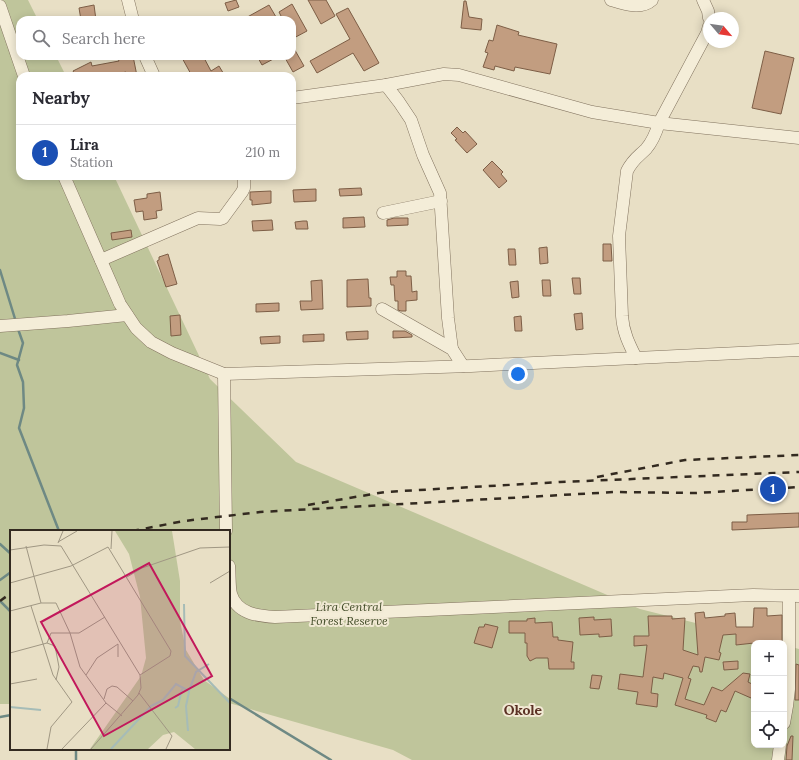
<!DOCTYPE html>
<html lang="en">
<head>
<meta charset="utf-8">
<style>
	:root { --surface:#fff; --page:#f2f2f3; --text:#2b2b33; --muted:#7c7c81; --line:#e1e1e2; --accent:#111827 }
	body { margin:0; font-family:Lora,serif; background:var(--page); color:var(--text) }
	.controls { position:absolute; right:12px; bottom:12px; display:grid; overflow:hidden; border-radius:8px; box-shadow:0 2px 10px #0003 }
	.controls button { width:36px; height:36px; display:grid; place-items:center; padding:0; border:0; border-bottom:1px solid var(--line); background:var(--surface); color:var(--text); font:20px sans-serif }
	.compass { position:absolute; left:703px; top:12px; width:36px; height:36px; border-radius:50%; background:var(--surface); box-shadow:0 2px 10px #0003; rotate:119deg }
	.you { position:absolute; left:518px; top:374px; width:14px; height:14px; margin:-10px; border:3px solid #fff; border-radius:50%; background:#1a73e8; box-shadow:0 0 0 6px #1a73e833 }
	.badge { display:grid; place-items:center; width:26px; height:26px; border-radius:50%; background:var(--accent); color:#fff; font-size:13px; font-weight:700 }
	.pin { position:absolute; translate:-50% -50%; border:2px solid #fff; box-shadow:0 1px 4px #0006 }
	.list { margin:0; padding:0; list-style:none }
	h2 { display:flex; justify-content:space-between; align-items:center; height:52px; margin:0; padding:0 16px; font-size:17px }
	h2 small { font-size:13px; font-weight:400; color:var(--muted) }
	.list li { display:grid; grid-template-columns:26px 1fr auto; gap:12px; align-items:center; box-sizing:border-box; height:56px; padding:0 16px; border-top:1px solid var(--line) }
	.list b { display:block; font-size:15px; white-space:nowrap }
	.list p { margin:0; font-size:13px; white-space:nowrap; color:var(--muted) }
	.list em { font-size:13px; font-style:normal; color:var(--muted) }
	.icon { flex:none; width:22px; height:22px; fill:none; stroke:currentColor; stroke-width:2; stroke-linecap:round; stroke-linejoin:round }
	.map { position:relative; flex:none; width:799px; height:760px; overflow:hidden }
	.search { position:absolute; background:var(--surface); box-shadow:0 2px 10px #0003; left:16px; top:16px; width:280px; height:44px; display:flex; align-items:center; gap:10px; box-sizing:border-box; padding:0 14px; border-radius:12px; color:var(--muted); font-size:15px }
	.panel { position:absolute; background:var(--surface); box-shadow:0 2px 10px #0003; left:16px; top:72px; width:280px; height:108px; border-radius:12px }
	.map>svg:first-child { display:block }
</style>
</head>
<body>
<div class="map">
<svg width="799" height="760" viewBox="0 0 799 760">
	<rect width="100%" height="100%" fill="#e8dfc5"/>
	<polygon fill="#bfc59b" points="0,0 28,0 38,20 20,20 20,56 56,56 66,76 20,76 20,176 114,176 210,379 296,462 640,609 775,643 754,643 754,745 784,745 784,645 799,649 799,760 412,760 393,750 229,703 229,531 11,531 11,704 0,704"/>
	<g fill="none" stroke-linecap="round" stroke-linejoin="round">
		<g stroke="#6e8984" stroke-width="2.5">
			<polyline points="0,270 16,322"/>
			<polyline points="18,329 23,343 17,365 23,382 24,408 19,428 59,531"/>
			<polyline points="0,353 19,360"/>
			<polyline points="0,544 11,554"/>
			<polyline points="0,580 11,572"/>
			<polyline points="0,601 11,612"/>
			<polyline points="229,698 331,760"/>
			<polyline points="0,717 11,715"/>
			<polyline points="76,760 76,749"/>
		</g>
	</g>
	<g fill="#c29d80" stroke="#7d5e46">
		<polygon points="236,0 239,7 228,11 225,3"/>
		<polygon points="308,0 326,0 335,16 321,24"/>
		<polygon points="464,1 466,1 469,17 482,19 481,30 461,28"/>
		<polygon points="292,4 307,31 292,39 292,20 283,20 279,12"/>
		<polygon points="94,5 96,20 81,20 79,8"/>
		<polygon points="269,5 276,17 271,20 242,20"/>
		<polygon points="348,8 379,63 364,71 353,53 317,73 310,61 350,39 336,14"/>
		<polygon points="497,25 519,32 518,35 557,44 550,74 515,67 514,71 495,66 494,70 483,67 488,53 485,52 489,40 493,41"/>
		<polygon points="292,45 304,66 293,72 284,56 292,56"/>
		<polygon points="765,51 794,58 781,114 752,108"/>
		<polygon points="123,56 133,56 137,76 126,76 126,72 106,76 76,76 73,71 91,62 92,66 119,61 118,59 123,58"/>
		<polygon points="181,56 203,56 211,71 219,66 225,76 192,76"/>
		<polygon points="257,56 279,56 262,65"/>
		<polygon points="457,127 463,133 465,131 477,144 467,153 455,140 457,139 451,133"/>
		<polygon points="492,161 503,172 501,174 507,181 499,188 483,170"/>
		<polygon points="361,188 362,195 340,196 339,189"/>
		<polygon points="316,189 316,201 294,202 293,190"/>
		<polygon points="271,191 271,203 252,205 252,200 250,200 250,192"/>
		<polygon points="160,192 162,210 156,211 157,218 144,220 143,211 136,212 134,200 147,198 147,194"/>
		<polygon points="364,217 365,227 343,228 343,218"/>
		<polygon points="394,218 408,218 408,225 387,226 387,220"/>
		<polygon points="272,220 273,230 253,231 252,221"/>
		<polygon points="303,221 307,221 308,229 296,229 295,222"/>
		<polygon points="131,230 132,237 112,240 111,233"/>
		<polygon points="603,244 611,244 612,261 603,261"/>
		<polygon points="547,247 548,263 540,264 539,248"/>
		<polygon points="508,249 515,249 516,265 509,265"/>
		<polygon points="168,254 177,284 166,287 157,261 159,260 159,257"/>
		<polygon points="397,271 406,271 406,276 411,276 412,292 417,291 417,300 406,301 406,311 401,311 398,310 398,301 395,301 394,285 391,285 390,277 397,277"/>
		<polygon points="572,278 580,278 581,294 574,294"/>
		<polygon points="368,279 369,298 371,298 371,306 347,307 347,280"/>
		<polygon points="322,280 323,309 301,310 300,301 312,301 311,281"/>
		<polygon points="542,280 550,280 551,296 543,296"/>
		<polygon points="518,281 519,297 512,298 510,282"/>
		<polygon points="279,303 279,311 256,312 256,304"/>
		<polygon points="582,313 583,329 576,330 574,314"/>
		<polygon points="180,315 181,335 171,336 170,316"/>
		<polygon points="521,316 522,331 515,331 514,317"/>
		<polygon points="368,331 368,339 347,340 346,332"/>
		<polygon points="393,331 405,331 412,335 412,337 393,338"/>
		<polygon points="324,334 324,341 303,342 303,335"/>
		<polygon points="280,336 280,343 261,344 260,337"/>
		<polygon points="799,513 799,527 732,530 732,522 747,522 747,515"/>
		<polygon points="754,608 767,608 767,616 782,615 782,643 754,643 736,645 736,634 723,635 719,652 721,653 719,660 705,657 702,672 700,672 699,667 693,666 688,678 691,679 685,699 704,705 712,687 722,691 743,673 750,674 748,682 754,685 754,692 751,698 735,691 726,712 721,710 716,722 706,718 707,715 675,705 683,678 664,673 663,679 653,677 651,693 658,694 657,707 636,704 638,692 618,689 620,674 643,677 647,645 634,646 634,636 649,636 648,616 672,616 672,619 685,618 683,650 698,655 695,613 704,612 705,618 725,616 725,614 735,613 736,627 753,627"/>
		<polygon points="594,617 594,620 611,619 612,636 599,637 599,634 580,635 579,618"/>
		<polygon points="535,618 535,623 552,622 553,637 558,637 558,640 573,642 571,662 574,662 574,669 549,669 548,658 536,658 530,661 527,656 527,643 525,643 525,633 509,633 509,621 527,621 527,619"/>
		<polygon points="485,624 498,627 492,648 474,643 479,627 484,627"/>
		<polygon points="738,661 738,669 724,670 723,662"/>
		<polygon points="796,664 799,665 799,700 795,700"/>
		<polygon points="592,675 602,676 599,689 590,688"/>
		<polygon points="791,736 793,736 792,760 786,760 787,746"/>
	</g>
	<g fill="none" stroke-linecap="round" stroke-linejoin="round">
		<defs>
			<g id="minor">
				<polyline points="128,0 133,20"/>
				<path d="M 611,0 C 624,4 641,10 652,0"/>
				<polyline points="703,0 708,11 709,18"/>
				<polyline points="0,6 24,76"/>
				<polyline points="145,56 154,76"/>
				<polyline points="386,85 399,102 411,120 423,155 440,193 448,318 452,349"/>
				<polyline points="292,98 386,85 444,74 459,75 592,112 659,123 799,138"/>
				<polyline points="64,176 120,304 136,328 151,342 172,353 224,374 471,366 799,350"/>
				<polyline points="383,213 441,201"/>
				<polyline points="101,260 198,218 220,219 223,218 242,192 244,188 244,176"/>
				<polyline points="382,309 452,349 463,366"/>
				<polyline points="0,326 68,321 127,315"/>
				<path d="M 636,358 C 629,344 623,332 622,316 L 619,236 L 627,171 C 633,159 638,157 646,149 C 653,141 656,133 659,123 L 707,33 L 709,26"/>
				<polyline points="224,374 226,531"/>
				<path d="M 229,566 C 230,575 229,586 231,594 C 237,614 258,616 275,617 L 753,595 L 799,596"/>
				<polyline points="784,723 787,706 789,689 789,597"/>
				<polyline points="778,760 780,745"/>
			</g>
		</defs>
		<use href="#minor" stroke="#81725e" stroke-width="13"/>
		<use href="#minor" stroke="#f4edd8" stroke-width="12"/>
		<g stroke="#332a20" stroke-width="2.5" stroke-dasharray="7 7" stroke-linecap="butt">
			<polyline points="597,477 685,460 799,455"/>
			<polyline points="308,505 385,492 560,482 799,472"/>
			<polyline points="132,531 184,521 260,512 615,492 696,493 799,487"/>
			<polyline points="0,601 11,593"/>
		</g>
	</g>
	<g text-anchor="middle" stroke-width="4" stroke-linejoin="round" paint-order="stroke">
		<g font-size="12" font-style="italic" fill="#434d29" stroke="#f1e9d4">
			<text x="349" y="611">Lira Central<tspan x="349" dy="14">Forest Reserve</tspan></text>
		</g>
		<g font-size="14" font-weight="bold" fill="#5b3124" stroke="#f1e9d4">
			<text x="523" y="715">Okole</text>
		</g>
	</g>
	<g transform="translate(10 530)">
		<rect width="220" height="220" fill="#e8dfc5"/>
		<path d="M 105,1 L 162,1 L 170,51 L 170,91 L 176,120 L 194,150 L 220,169 L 220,219 L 185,219 L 164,202 L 153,205 L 138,219 L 80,219 L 131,146 L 136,128 L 130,67 L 119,24 Z" fill="#bfc59b"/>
		<path fill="none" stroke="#a6bcb7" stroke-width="2" d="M 174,74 L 175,126 L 220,173M 0,177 L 31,180M 165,178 L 168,176 L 172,159M 178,201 L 176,176 L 179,162M 101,219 L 141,176 L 153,170 L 166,154 L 179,161 L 186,142 L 199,134"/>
		<path fill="none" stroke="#a09783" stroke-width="1" d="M 48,12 L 67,1M 48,13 L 53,1M 101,19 L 102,1M 0,20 L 34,15 L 51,16 L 130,145 L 131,158 L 128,165 L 81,219M 117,47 L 132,38 L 190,18 L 220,17M 0,53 L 61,36 L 98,17 L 161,121 L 160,126 L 130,145M 200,53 L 220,41M 31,73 L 46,73 L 60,103 L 70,137 L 96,173 L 112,186M 21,76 L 43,145 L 62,172 L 41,197 L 37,219M 0,81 L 31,73 L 16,16M 37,113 L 45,116 L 49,137 L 46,150M 0,123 L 37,113 L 41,103 L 69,103 L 95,87M 108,127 L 108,114M 76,145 L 87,128 L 108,114M 0,154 L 27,149M 129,163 L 162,206 L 156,219M 94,169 L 97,159 L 102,156 L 107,157 L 123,171M 52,219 L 96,173"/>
		<path fill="#c2185b" fill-opacity="0.15" stroke="#c2185b" stroke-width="2" d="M 139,33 L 202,146 L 94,206 L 31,92 Z"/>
		<rect width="220" height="220" fill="none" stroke="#332a20" stroke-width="2"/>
	</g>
</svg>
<div class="controls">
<button>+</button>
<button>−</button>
<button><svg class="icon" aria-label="locate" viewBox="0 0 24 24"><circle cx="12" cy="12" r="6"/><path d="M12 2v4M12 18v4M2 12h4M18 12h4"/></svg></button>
</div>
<svg class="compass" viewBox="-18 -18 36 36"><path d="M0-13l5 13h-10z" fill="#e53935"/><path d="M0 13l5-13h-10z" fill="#7c7c81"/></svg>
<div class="you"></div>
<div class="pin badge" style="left:773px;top:489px;background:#1a4fb4">1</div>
<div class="search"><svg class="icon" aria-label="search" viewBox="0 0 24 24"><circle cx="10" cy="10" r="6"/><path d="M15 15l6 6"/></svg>Search here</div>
<section class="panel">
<h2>Nearby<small></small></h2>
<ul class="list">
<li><span class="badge" style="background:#1a4fb4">1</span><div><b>Lira</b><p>Station</p></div><em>210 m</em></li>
</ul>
</section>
</div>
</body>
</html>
